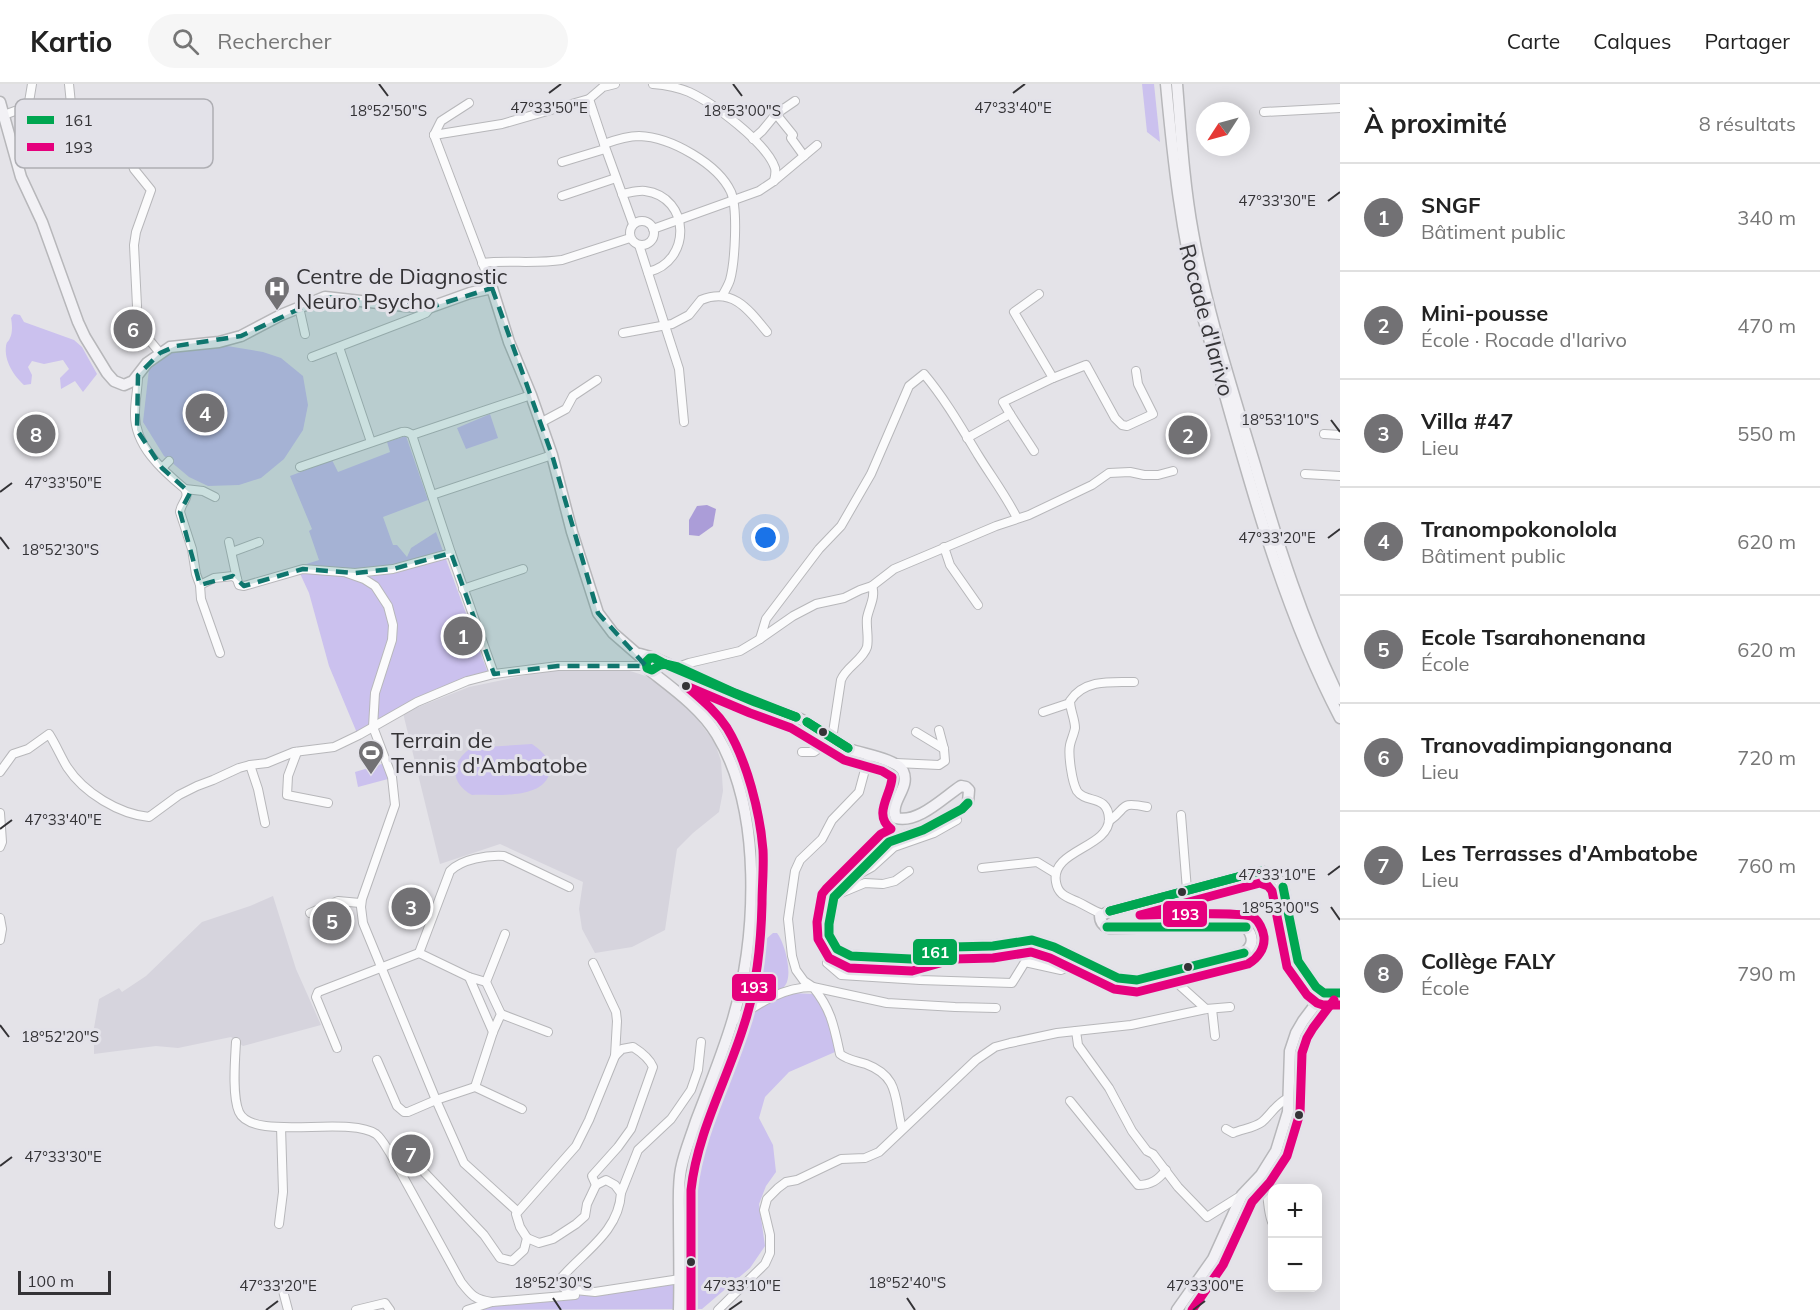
<!DOCTYPE html>
<html lang="fr">
<head>
<meta charset="utf-8">
<style>
	:root { --surface:#fff; --page:#f6f6f6; --text:#222; --muted:#767676; --line:#e0e0e0; --accent:#727174 }
	body { margin:0; font-family:Mulish,sans-serif; background:var(--page); color:var(--text) }
	.controls { position:absolute; right:18px; bottom:18px; display:grid; overflow:hidden; border-radius:12px; box-shadow:0 3px 15px #0003 }
	.controls button { width:54px; height:54px; display:grid; place-items:center; padding:0; border:0; border-bottom:2px solid var(--line); background:var(--surface); color:var(--text); font:30px sans-serif }
	.compass { position:absolute; left:1196px; top:18px; width:54px; height:54px; border-radius:50%; background:var(--surface); box-shadow:0 3px 15px #0003; rotate:234deg }
	.scale { position:absolute; left:18px; bottom:15px; width:93px; box-sizing:border-box; padding-left:6px; border:3px solid #343336; border-top:0; font-size:16px; line-height:21px; white-space:nowrap; color:#343336; -webkit-text-stroke:4px #e3e2e9; paint-order:stroke }
	.you { position:absolute; left:766px; top:454px; width:21px; height:21px; margin:-15px; border:4px solid #fff; border-radius:50%; background:#1a73e8; box-shadow:0 0 0 9px #1a73e833 }
	.badge { display:grid; place-items:center; width:39px; height:39px; border-radius:50%; background:var(--accent); color:#fff; font-size:20px; font-weight:700 }
	.pin { position:absolute; translate:-50% -50%; border:3px solid #fff; box-shadow:0 2px 6px #0006 }
	.list { margin:0; padding:0; list-style:none }
	h2 { display:flex; justify-content:space-between; align-items:center; height:78px; margin:0; padding:0 24px; font-size:26px }
	h2 small { font-size:20px; font-weight:400; color:var(--muted) }
	.list li { display:grid; grid-template-columns:39px 1fr auto; gap:18px; align-items:center; box-sizing:border-box; height:108px; padding:0 24px; border-top:2px solid var(--line) }
	.list b { display:block; font-size:22px; white-space:nowrap }
	.list p { margin:0; font-size:20px; white-space:nowrap; color:var(--muted) }
	.list em { font-size:20px; font-style:normal; color:var(--muted) }
	.icon { flex:none; width:33px; height:33px; fill:none; stroke:currentColor; stroke-width:2; stroke-linecap:round; stroke-linejoin:round }
	.map { position:relative; flex:none; width:1340px; height:1226px; overflow:hidden }
	header { display:flex; align-items:center; gap:36px; box-sizing:border-box; height:84px; padding:0 30px; background:var(--surface); border-bottom:2px solid var(--line) }
	header strong { font-size:28px }
	nav { display:flex; gap:33px; margin-inline-start:auto; font-size:21px }
	.search { width:420px; height:54px; background:var(--page); display:flex; align-items:center; gap:15px; box-sizing:border-box; padding:0 21px; border-radius:33px; color:var(--muted); font-size:22px }
	main { display:flex }
	aside { flex:1; background:var(--surface) }
	.map>svg:first-child { display:block }
</style>
</head>
<body>
<header>
<strong>Kartio</strong>
<div class="search"><svg class="icon" aria-label="search" viewBox="0 0 24 24"><circle cx="10" cy="10" r="6"/><path d="M15 15l6 6"/></svg>Rechercher</div>
<nav><a>Carte</a><a>Calques</a><a>Partager</a></nav>
</header>
<main>
<div class="map">
<svg width="1340" height="1226" viewBox="0 0 1340 1226">
	<rect width="100%" height="100%" fill="#e4e3e8"/>
	<g fill="#d6d4dd">
		<polygon points="560,584 627,586 652,594 686,620 715,659 721,677 723,707 719,728 693,749 677,765 665,846 632,863 595,869 582,845 579,825 583,798 500,760 440,780 403,629 469,603"/>
		<polygon points="273,812 296,885 321,941 243,962 231,953 178,964 156,962 94,970 94,944 99,915 119,904 122,908 146,892 202,838 250,822"/>
	</g>
	<g fill="#cbc1ee">
		<polygon points="1142,0 1154,0 1160,58 1147,48"/>
		<path d="M 14,230 L 20,231 L 24,238 L 74,256 L 82,263 L 97,290 L 83,308 L 75,297 L 61,305 L 60,294 L 69,285 L 63,276 L 44,280 L 32,277 L 28,283 L 32,291 L 31,300 L 24,301 C 14,292 4,277 6,262 C 7,256 8,259 10,254 C 13,248 12,240 11,234 Z"/>
		<path d="M 215,260 L 263,268 L 281,274 L 303,292 L 308,321 L 303,346 L 284,375 L 261,394 L 239,401 L 208,402 L 189,393 L 164,372 L 143,338 L 149,285 C 172,264 184,262 215,260 Z"/>
		<polygon points="490,330 498,354 466,365 457,344"/>
		<path d="M 406,352 L 428,416 L 383,433 L 393,461 L 397,461 L 407,473 L 411,464 L 436,448 L 488,589 C 463,594 440,602 417,614 C 397,624 378,638 357,649 L 329,582 L 309,509 L 297,483 L 319,476 L 309,447 L 312,445 L 290,392 L 332,376 L 338,388 L 390,368 L 387,358 Z"/>
		<path d="M 532,660 C 542,667 554,677 549,691 C 540,716 494,710 472,711 C 450,699 450,678 471,664 Z"/>
		<polygon points="385,679 388,695 358,703 355,688"/>
		<path d="M 773,849 L 777,849 C 785,859 794,893 784,903 C 781,906 776,905 771,907 C 761,911 752,919 743,924 L 756,860 L 766,855 Z"/>
		<polygon points="791,909 814,910 828,933 835,968 789,988 765,1013 759,1034 773,1061 776,1088 766,1102 759,1120 765,1162 750,1184 702,1225 479,1226 479,1223 572,1213 625,1203 689,1196 693,1090 702,1045 740,940 760,924"/>
	</g>
	<polygon fill="#ab9dd8" points="707,421 716,425 713,442 699,452 689,451 689,436 697,422"/>
	<g fill="none" stroke-linecap="round" stroke-linejoin="round">
		<defs>
			<g id="street">
				<path d="M 653,0 C 665,1 677,3 689,8 C 713,19 766,58 775,84 C 776,88 775,93 774,97"/>
				<polyline points="589,15 604,60 633,140"/>
				<polyline points="71,20 117,38 134,85 151,106 136,148 134,161 137,222 136,234 146,252 160,269"/>
				<polyline points="28,24 32,0"/>
				<polyline points="1264,28 1340,24"/>
				<polyline points="776,30 793,51 791,54 804,72"/>
				<polyline points="4,31 23,24 28,24 32,29 38,29 71,20 69,0"/>
				<polyline points="434,51 502,40 589,15 603,3 615,0"/>
				<polyline points="434,51 492,204"/>
				<polyline points="434,51 441,37 469,19"/>
				<polyline points="753,55 762,47 776,30 795,17"/>
				<path d="M 604,60 C 615,56 627,52 639,52 C 671,53 718,80 731,108 C 738,125 735,178 730,196 C 728,202 725,207 722,212"/>
				<polyline points="562,78 605,65"/>
				<path d="M 622,110 C 629,109 638,106 645,107 C 691,113 692,178 648,188"/>
				<polyline points="562,112 616,94"/>
				<circle cx="642" cy="149" r="12"/>
				<polyline points="653,145 759,107 774,97 817,61"/>
				<polyline points="639,161 679,285 684,338"/>
				<path d="M 482,179 C 508,176 535,180 562,176 L 630,154"/>
				<polyline points="299,223 305,250"/>
				<path d="M 623,249 L 672,240 L 689,231 L 701,216 C 733,203 749,226 767,248"/>
				<polyline points="339,263 371,358"/>
				<polyline points="312,273 419,232 426,229 431,223"/>
				<path d="M 138,291 C 138,304 135,316 135,329 C 134,361 162,386 185,405 C 190,415 181,418 180,428 L 192,465 L 196,490 L 200,501 L 201,515 L 220,569"/>
				<polyline points="1053,294 1086,281 1115,334 1122,341 1127,342 1153,330 1138,300 1136,287"/>
				<polyline points="1010,330 1034,367"/>
				<polyline points="540,339 566,325 573,312 597,296"/>
				<polyline points="1324,350 1340,351"/>
				<polyline points="412,351 531,311"/>
				<polyline points="967,354 1010,330 1003,318 1053,294 1014,228 1039,210"/>
				<path d="M 300,383 L 402,348 C 406,347 409,348 412,351 L 451,469"/>
				<polyline points="162,384 169,377"/>
				<polyline points="1305,390 1340,392"/>
				<polyline points="185,405 203,407 215,413"/>
				<polyline points="432,411 552,371"/>
				<path d="M 1017,434 C 1006,412 991,392 978,371 C 961,343 945,315 924,290 L 909,302 L 871,390 L 841,442 L 819,465 L 766,535 L 760,555 L 793,532 L 816,520 L 844,514 L 860,506 L 872,502 L 894,485 L 996,442 L 1029,431 L 1092,401 L 1109,389 L 1130,388 L 1144,391 L 1158,391 L 1173,387"/>
				<polyline points="229,458 237,495"/>
				<polyline points="944,463 950,481 978,521"/>
				<polyline points="232,468 259,458"/>
				<polyline points="347,489 364,495 375,502 388,522 393,541 392,556 375,609 373,643 392,693 395,721 362,815 361,823 363,839 436,1016 464,1079 517,1127"/>
				<polyline points="200,501 214,494 233,492 237,495 239,501 244,502 303,485 355,489 393,485 451,469 494,590"/>
				<polyline points="463,505 523,485"/>
				<polyline points="678,583 689,579 740,567 760,555"/>
				<polyline points="1043,628 1070,619"/>
				<polyline points="916,648 944,665"/>
				<polyline points="297,668 288,692 287,711 328,719"/>
				<path d="M 802,668 L 814,668 L 832,655 L 841,596 C 846,583 863,576 867,563 C 869,554 866,543 867,534 C 869,523 876,513 872,502"/>
				<polyline points="869,671 859,708 832,736 822,755 800,776 795,787 788,835 792,872 796,886 804,897 813,903 887,919 955,923 996,924"/>
				<polyline points="896,679 939,681 945,677 944,665 939,646"/>
				<polyline points="250,681 258,705 265,739"/>
				<path d="M 0,688 L 13,670 L 28,665 L 49,650 C 56,661 61,673 67,683 C 84,709 119,730 149,733 L 179,711 L 197,702 L 213,696 L 239,684 L 250,681 L 267,679 L 294,668 L 334,663 L 359,651 L 417,618 L 467,597 L 494,590 L 558,582 L 646,582"/>
				<polyline points="0,729 2,758 0,763"/>
				<polyline points="1181,731 1187,806"/>
				<path d="M 1109,737 C 1128,724 1118,717 1147,723"/>
				<polyline points="982,784 1037,778 1055,789"/>
				<polyline points="861,789 872,783 894,763 934,749 957,736"/>
				<polyline points="841,809 865,799 883,800 895,797 909,787"/>
				<polyline points="310,829 338,817 360,819"/>
				<path d="M 1103,830 C 1093,827 1087,822 1078,818 C 1067,813 1058,811 1056,798 C 1050,766 1109,764 1109,735 C 1108,710 1086,720 1077,707 C 1072,698 1068,671 1070,661 C 1071,656 1074,650 1075,644 C 1075,635 1070,626 1070,617 C 1084,595 1112,598 1134,598"/>
				<polyline points="0,834 2,845 0,856"/>
				<path d="M 419,869 L 450,787 C 462,775 487,771 504,772 L 569,803"/>
				<polyline points="827,879 841,891 920,896 1012,899 1025,878 1061,886 1068,883 1071,872"/>
				<polyline points="1166,889 1206,925"/>
				<polyline points="486,898 469,893 493,948"/>
				<polyline points="1212,925 1215,952"/>
				<polyline points="501,930 548,948"/>
				<path d="M 733,937 C 758,920 782,903 813,903 C 831,925 834,942 840,970 C 847,976 857,977 866,980 C 900,993 894,1014 902,1045"/>
				<polyline points="1076,947 1078,961 1109,1004 1132,1047 1147,1067 1153,1070 1178,1103 1207,1133 1242,1111"/>
				<path d="M 236,958 C 235,976 232,1012 239,1028 C 252,1058 348,1031 376,1050 C 382,1055 386,1063 390,1069 L 461,1198 C 471,1211 475,1216 492,1218"/>
				<polyline points="337,964 316,913 318,908 419,869 469,893"/>
				<polyline points="377,976 397,1022 404,1028 408,1028 436,1016 475,1003 522,1025"/>
				<polyline points="475,1003 493,948 501,930 486,898 505,850"/>
				<path d="M 1070,1017 L 1138,1101 C 1151,1101 1158,1096 1166,1086"/>
				<path d="M 1226,1045 L 1233,1049 C 1242,1045 1254,1044 1262,1038 C 1271,1030 1276,1020 1288,1014"/>
				<polyline points="424,1088 484,1151 500,1174 512,1177 524,1166 527,1154 520,1143 516,1130 576,1062 589,1036 615,972 617,937 616,928 593,879"/>
				<path d="M 1261,1091 C 1270,1107 1266,1122 1272,1138"/>
				<path d="M 596,1101 L 592,1092 L 618,1063 L 631,1045 L 653,983 C 649,974 641,968 633,963 L 622,965 L 615,972"/>
				<polyline points="621,1109 638,1066 671,1035 691,1006 698,986 701,958"/>
				<polyline points="279,1140 283,1108 281,1043"/>
				<path d="M 527,1154 L 539,1159 L 553,1155 L 576,1140 L 585,1132 L 587,1120 L 596,1101 L 606,1096 L 615,1101 L 621,1109 C 619,1147 585,1167 562,1193 L 561,1201 L 568,1208 L 575,1206 L 595,1208 L 680,1195"/>
				<polyline points="282,1203 288,1226"/>
				<polyline points="356,1226 385,1219 390,1226"/>
				<polyline points="467,1226 492,1218 575,1211"/>
				<polyline points="718,1226 765,1180 770,1169 770,1151 764,1126 767,1115 778,1104 786,1098 797,1096 841,1075 865,1074 879,1068 976,976 995,963 1010,959 1057,949 1131,941 1206,925 1230,923"/>
			</g>
			<g id="secondary">
				<path d="M 1166,0 C 1173,75 1181,150 1200,223 C 1240,360 1274,508 1340,634"/>
				<path d="M 1177,0 C 1181,50 1184,100 1193,149 C 1207,228 1232,304 1255,381 C 1278,460 1303,540 1340,615"/>
				<path d="M 0,18 L 21,93 L 42,138 L 78,238 L 85,253 L 107,289 L 114,297 L 124,301 L 133,297 L 147,279 L 170,263 L 219,258 L 241,252 L 281,231 L 325,213 L 405,222 L 431,223 L 470,209 L 492,204 L 509,258 L 531,311 L 552,371 L 572,448 L 598,529 L 613,549 L 644,576 L 648,585 C 672,604 701,624 717,651 C 763,727 757,852 733,935 C 723,969 709,1003 696,1037 C 691,1053 684,1069 681,1085 C 678,1100 679,1116 679,1130 C 679,1162 680,1194 679,1226"/>
				<path d="M 640,570 L 654,574 C 687,589 721,604 755,618 C 771,624 788,628 802,636 C 818,644 832,658 849,665 C 862,670 897,675 903,687 C 911,704 889,717 896,734 C 918,740 944,713 961,702 L 966,703 L 969,706 L 968,719 L 962,725 L 923,746 L 889,758 L 834,813 L 829,840 L 829,851 L 837,865 L 851,872 L 911,875 L 952,863 L 993,862 L 1032,856 L 1054,863 L 1118,894 L 1137,896 L 1244,869 C 1254,861 1254,853 1246,843 L 1222,842 L 1109,844 C 1104,842 1100,838 1100,832 L 1110,827 L 1260,787 C 1271,790 1278,792 1283,803 L 1298,877 L 1316,903 L 1324,909 L 1340,909"/>
				<polyline points="1177,1226 1213,1175 1242,1111 1261,1091 1276,1067 1288,1028 1290,967 1296,949 1303,937 1324,909"/>
			</g>
		</defs>
		<use href="#street" stroke="#b7b7ba" stroke-width="10"/>
		<use href="#secondary" stroke="#b7b7ba" stroke-width="13"/>
		<use href="#street" stroke="#fbfbfc" stroke-width="8"/>
		<use href="#secondary" stroke="#f2f1f5" stroke-width="10"/>
		<defs>
			<g id="bus-1">
				<polygon points="650,574 654,574 665,580 660,581 652,586 647,584 646,578"/>
				<polyline points="665,580 755,618 796,633"/>
				<polyline points="665,580 678,583 735,609 796,633"/>
				<polyline points="807,638 848,664"/>
				<polyline points="807,638 848,664"/>
				<polyline points="968,719 962,725 923,746 889,758 834,813 829,840 829,851 837,865 851,872 911,875 952,863 993,862 1032,856 1054,863 1118,894 1137,896 1244,869"/>
				<polyline points="1283,803 1298,877 1316,903 1324,909 1340,909"/>
				<polyline points="1110,827 1260,787"/>
				<polyline points="1110,827 1260,787"/>
				<polyline points="1107,843 1246,843"/>
			</g>
			<g id="bus-2">
				<path d="M 691,1226 L 691,1106 C 697,1049 727,996 744,941 C 757,902 761,861 762,820 C 762,802 764,784 763,766 C 760,728 747,677 727,644 C 716,627 701,615 686,602 L 750,629 L 791,644 L 844,676 L 882,687 L 892,693 C 892,710 872,730 891,745 L 881,750 L 826,805 L 822,810 L 817,838 L 818,855 L 829,874 L 849,884 L 912,887 L 954,875 L 993,874 L 1031,868 L 1050,874 L 1114,905 L 1137,908 L 1248,880 C 1257,875 1265,865 1264,853 C 1263,846 1259,837 1253,833 C 1243,827 1157,831 1140,831 L 1260,799 L 1268,802 L 1272,807 L 1287,883 L 1307,911 L 1317,919 L 1323,921 L 1340,921"/>
				<polyline points="1192,1226 1223,1181 1252,1118 1270,1098 1287,1072 1300,1029 1302,969 1307,954 1313,944 1334,916"/>
			</g>
		</defs>
		<use href="#bus-1" stroke="#e3e2e9" stroke-width="14"/>
		<use href="#bus-2" stroke="#e3e2e9" stroke-width="14"/>
		<use href="#bus-1" stroke="#00a651" stroke-width="9"/>
		<use href="#bus-2" stroke="#e5007d" stroke-width="9"/>
	</g>
	<path fill="#0f766e" fill-opacity="0.2" stroke="#0f766e" stroke-width="4.5" stroke-dasharray="12 8" stroke-linejoin="round" d="M 492,204 L 552,371 L 598,529 L 646,582 L 558,582 L 494,590 L 451,469 L 393,485 L 355,489 L 303,485 L 244,502 L 233,492 L 200,501 L 180,428 L 190,409 L 162,384 L 137,346 L 138,291 L 160,269 L 176,262 L 241,252 L 325,213 L 431,223 Z"/>
	<path fill="none" stroke="#343336" stroke-width="2" d="M 379,0 L 388,12M 733,0 L 742,12M 549,9 L 561,0M 1013,9 L 1025,0M 1328,117 L 1340,108M 1331,336 L 1340,348M 0,408 L 12,399M 0,453 L 9,465M 1328,454 L 1340,445M 0,745 L 12,736M 1328,791 L 1340,782M 1331,823 L 1340,836M 0,941 L 9,953M 0,1082 L 12,1073M 553,1214 L 561,1226M 907,1214 L 915,1226M 266,1226 L 278,1217M 729,1226 L 742,1217M 1193,1226 L 1205,1217"/>
	<defs>
		<symbol id="hospital-pin" viewBox="-11 -11 22 30"><path d="M0 17L-7.5 6A9.5 9.5 0 1 1 7.5 6Z" fill="#727174" stroke="#e3e2e9"/><path d="M-5-5h3v3.5h4V-5h3V5h-3V1.5h-4V5h-3Z" fill="#fff"/></symbol>
		<symbol id="stadium-pin" viewBox="-11 -11 22 30"><path d="M0 17L-7.5 6A9.5 9.5 0 1 1 7.5 6Z" fill="#727174" stroke="#e3e2e9"/><path d="M0-5a6.5 5 0 1 0 0 10a6.5 5 0 1 0 0-10ZM-3.5-1.8h7v3.6h-7Z" fill="#fff"/></symbol>
	</defs>
	<g fill-rule="evenodd">
		<use href="#hospital-pin" x="262" y="190" width="30" height="40"/>
		<use href="#stadium-pin" x="356" y="654" width="30" height="40"/>
	</g>
	<g fill="#343336" stroke="#e3e2e9" stroke-width="2">
		<circle cx="686" cy="602" r="5"/>
		<circle cx="823" cy="648" r="5"/>
		<circle cx="1182" cy="808" r="5"/>
		<circle cx="1188" cy="883" r="5"/>
		<circle cx="1299" cy="1031" r="5"/>
		<circle cx="691" cy="1178" r="5"/>
	</g>
	<g text-anchor="middle" stroke-width="6" stroke-linejoin="round" paint-order="stroke">
		<g font-size="22" fill="#343336" stroke="#e3e2e9" text-anchor="start">
			<text x="296" y="200">Centre de Diagnostic<tspan x="296" dy="25">Neuro Psycho</tspan></text>
			<text x="391" y="664">Terrain de<tspan x="391" dy="25">Tennis d'Ambatobe</tspan></text>
		</g>
		<g font-size="22" fill="#343336" stroke="#e3e2e9">
			<text transform="translate(1207 236) rotate(75)" y="8">Rocade d'Iarivo</text>
		</g>
	</g>
	<rect x="15" y="15" width="198" height="69" rx="9" fill="#e3e2e9" stroke="#aeaeb3" stroke-width="1.5"/>
	<rect x="27" y="32" width="27" height="8" fill="#00a651"/>
	<rect x="27" y="59" width="27" height="8" fill="#e5007d"/>
	<g font-size="16" fill="#343336">
		<text x="64" y="42">161</text>
		<text x="64" y="69">193</text>
	</g>
	<g font-size="15" text-anchor="middle" fill="#343336" stroke="#e3e2e9" stroke-width="6" stroke-linejoin="round" paint-order="stroke">
		<text x="549" y="29">47°33'50"E</text>
		<text x="1013" y="29">47°33'40"E</text>
		<text x="388" y="32">18°52'50"S</text>
		<text x="742" y="32">18°53'00"S</text>
		<text x="1277" y="122">47°33'30"E</text>
		<text x="1280" y="341">18°53'10"S</text>
		<text x="63" y="404">47°33'50"E</text>
		<text x="1277" y="459">47°33'20"E</text>
		<text x="60" y="471">18°52'30"S</text>
		<text x="63" y="741">47°33'40"E</text>
		<text x="1277" y="796">47°33'10"E</text>
		<text x="1280" y="829">18°53'00"S</text>
		<text x="60" y="958">18°52'20"S</text>
		<text x="63" y="1078">47°33'30"E</text>
		<text x="553" y="1204">18°52'30"S</text>
		<text x="907" y="1204">18°52'40"S</text>
		<text x="278" y="1207">47°33'20"E</text>
		<text x="742" y="1207">47°33'10"E</text>
		<text x="1205" y="1207">47°33'00"E</text>
	</g>
	<g stroke="#e3e2e9" stroke-width="2">
		<rect x="1162" y="816" width="46" height="28" rx="6" fill="#e5007d"/>
		<rect x="912" y="854" width="46" height="28" rx="6" fill="#00a651"/>
		<rect x="731" y="889" width="46" height="29" rx="6" fill="#e5007d"/>
	</g>
	<g font-size="16" text-anchor="middle" font-weight="bold" fill="#fff">
		<text x="1185" y="836">193</text>
		<text x="935" y="874">161</text>
		<text x="754" y="909">193</text>
	</g>
</svg>
<div class="controls">
<button>+</button>
<button>−</button>
</div>
<svg class="compass" viewBox="-18 -18 36 36"><path d="M0-13l5 13h-10z" fill="#e53935"/><path d="M0 13l5-13h-10z" fill="#767676"/></svg>
<div class="scale">100 m</div>
<div class="you"></div>
<div class="pin badge" style="left:463px;top:552px">1</div>
<div class="pin badge" style="left:1188px;top:351px">2</div>
<div class="pin badge" style="left:411px;top:823px">3</div>
<div class="pin badge" style="left:205px;top:329px">4</div>
<div class="pin badge" style="left:332px;top:837px">5</div>
<div class="pin badge" style="left:133px;top:245px">6</div>
<div class="pin badge" style="left:411px;top:1070px">7</div>
<div class="pin badge" style="left:36px;top:350px">8</div>
</div>
<aside>
<h2>À proximité<small>8 résultats</small></h2>
<ul class="list">
<li><span class="badge">1</span><div><b>SNGF</b><p>Bâtiment public</p></div><em>340 m</em></li>
<li><span class="badge">2</span><div><b>Mini-pousse</b><p>École · Rocade d'Iarivo</p></div><em>470 m</em></li>
<li><span class="badge">3</span><div><b>Villa #47</b><p>Lieu</p></div><em>550 m</em></li>
<li><span class="badge">4</span><div><b>Tranompokonolola</b><p>Bâtiment public</p></div><em>620 m</em></li>
<li><span class="badge">5</span><div><b>Ecole Tsarahonenana</b><p>École</p></div><em>620 m</em></li>
<li><span class="badge">6</span><div><b>Tranovadimpiangonana</b><p>Lieu</p></div><em>720 m</em></li>
<li><span class="badge">7</span><div><b>Les Terrasses d'Ambatobe</b><p>Lieu</p></div><em>760 m</em></li>
<li><span class="badge">8</span><div><b>Collège FALY</b><p>École</p></div><em>790 m</em></li>
</ul>
</aside>
</main>
</body>
</html>
